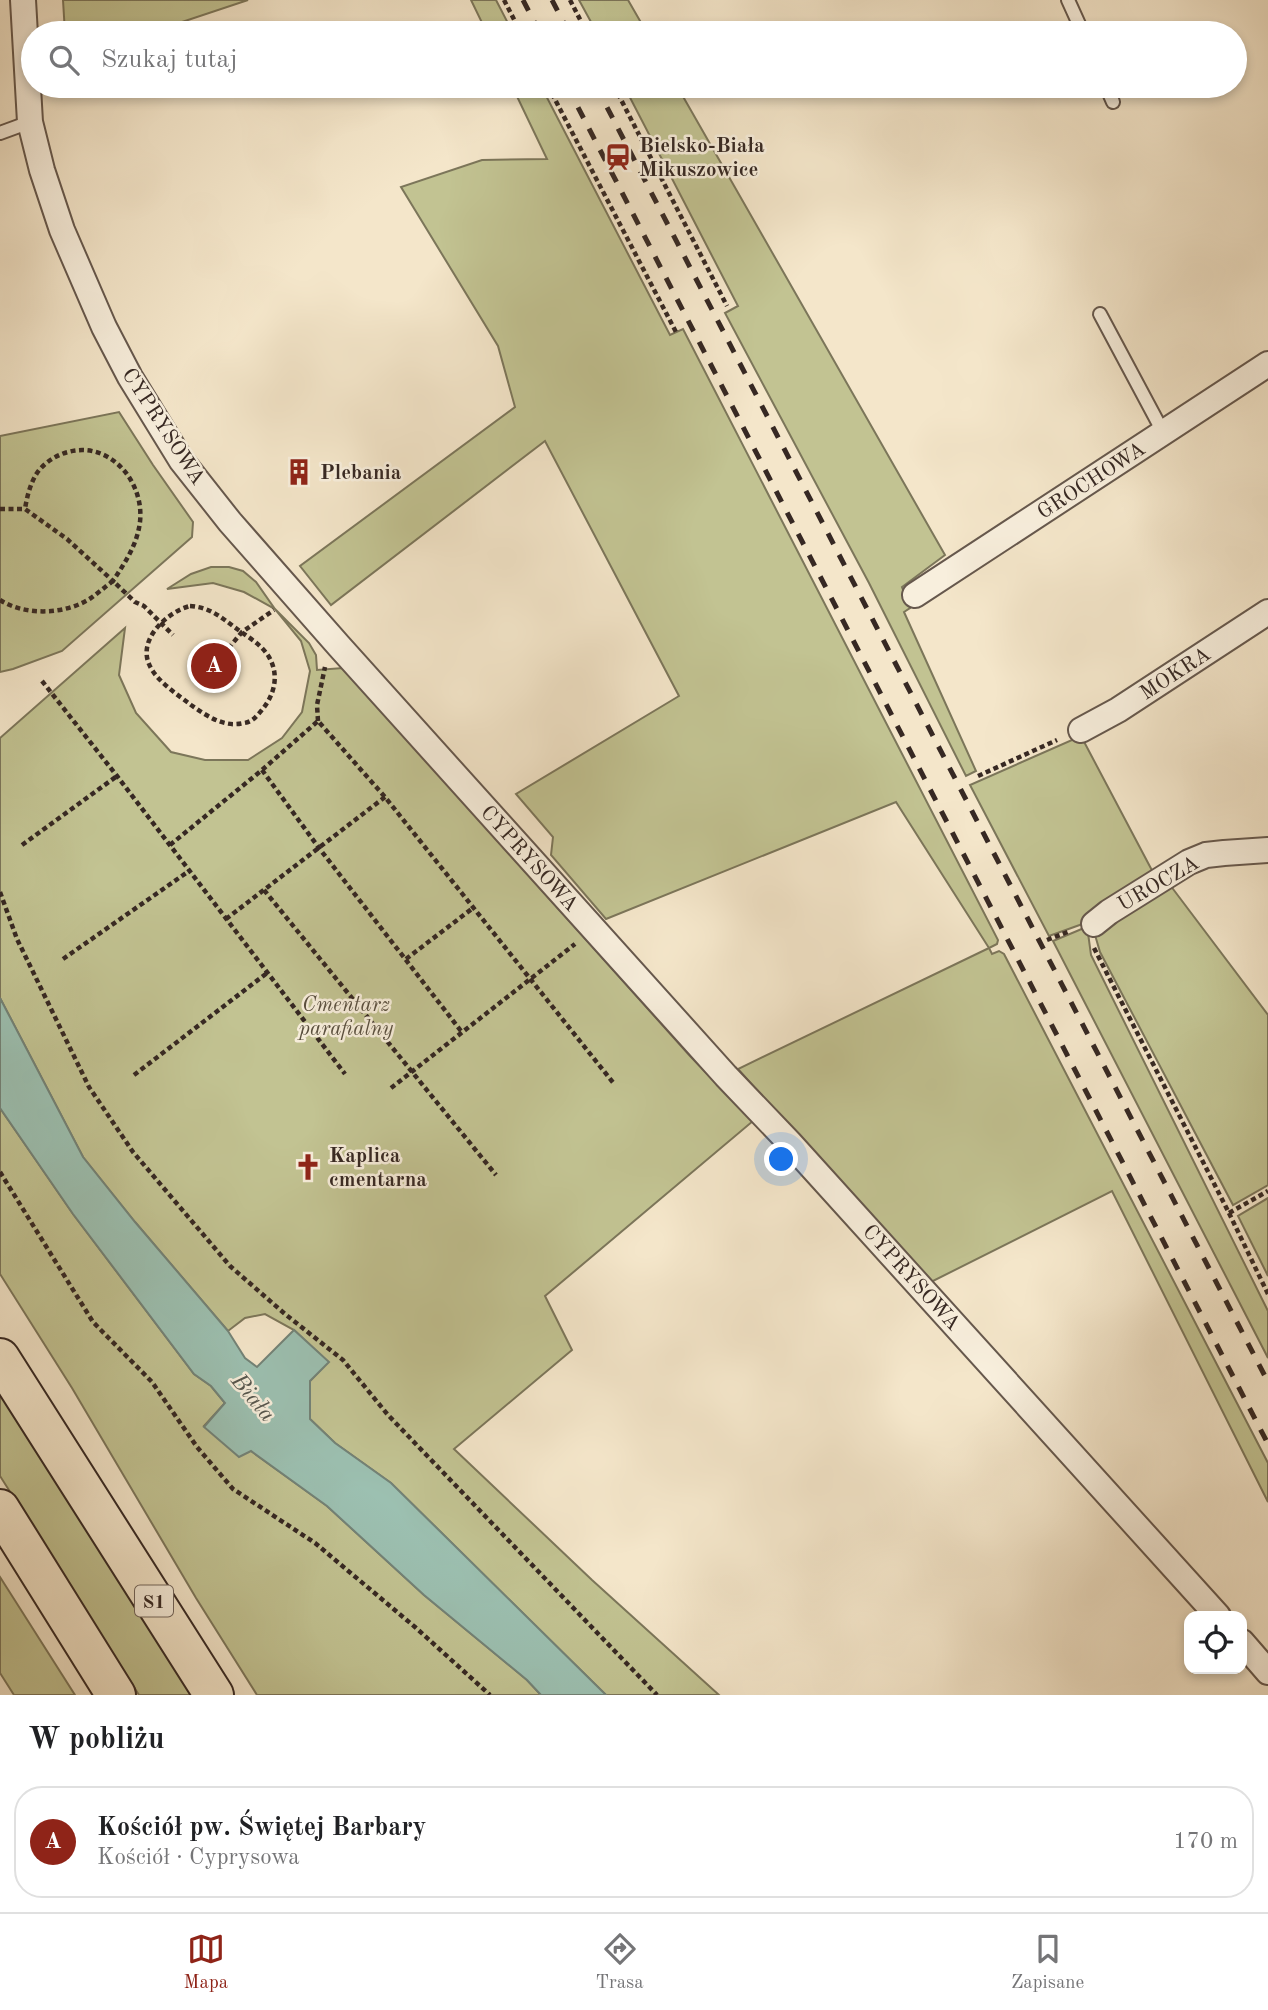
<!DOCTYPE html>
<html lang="pl">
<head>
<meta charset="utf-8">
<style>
	:root { --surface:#fff; --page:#f6f6f6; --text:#202124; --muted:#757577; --line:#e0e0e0; --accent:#8f2418 }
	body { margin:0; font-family:"Old Standard TT",serif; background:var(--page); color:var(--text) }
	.controls { position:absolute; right:21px; bottom:21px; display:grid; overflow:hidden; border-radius:14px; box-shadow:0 4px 10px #0003 }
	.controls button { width:63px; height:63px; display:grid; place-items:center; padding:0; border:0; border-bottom:2px solid var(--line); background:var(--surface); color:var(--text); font:35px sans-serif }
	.you { position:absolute; left:782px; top:1160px; width:24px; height:24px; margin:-18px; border:5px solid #fff; border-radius:50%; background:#1a73e8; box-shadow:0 0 0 10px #1a73e833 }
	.badge { display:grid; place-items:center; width:46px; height:46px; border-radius:50%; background:var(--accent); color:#fff; font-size:23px; font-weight:700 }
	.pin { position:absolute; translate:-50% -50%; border:4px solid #fff; box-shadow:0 2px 7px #0006 }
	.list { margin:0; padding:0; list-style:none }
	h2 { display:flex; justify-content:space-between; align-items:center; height:91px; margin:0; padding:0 28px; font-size:30px }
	h2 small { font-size:23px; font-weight:400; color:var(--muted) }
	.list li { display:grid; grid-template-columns:46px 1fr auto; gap:21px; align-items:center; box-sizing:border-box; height:112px; margin:0 14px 14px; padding:0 14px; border:2px solid var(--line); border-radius:28px }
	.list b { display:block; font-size:26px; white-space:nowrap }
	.list p { margin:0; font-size:23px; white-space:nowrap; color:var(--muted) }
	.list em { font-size:23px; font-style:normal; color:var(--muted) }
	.icon { flex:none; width:38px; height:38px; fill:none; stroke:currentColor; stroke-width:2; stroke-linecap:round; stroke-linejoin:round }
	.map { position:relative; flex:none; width:1268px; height:1695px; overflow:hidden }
	.search { position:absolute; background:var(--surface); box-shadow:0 4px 10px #0003; left:21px; right:21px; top:21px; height:77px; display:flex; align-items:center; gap:18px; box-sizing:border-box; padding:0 24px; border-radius:38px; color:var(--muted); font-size:26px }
	.sheet { height:217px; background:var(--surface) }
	nav { display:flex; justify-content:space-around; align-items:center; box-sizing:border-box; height:98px; border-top:2px solid var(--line); background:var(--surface); font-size:19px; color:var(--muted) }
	nav a { display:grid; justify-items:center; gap:4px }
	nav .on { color:var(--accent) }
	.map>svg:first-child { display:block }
</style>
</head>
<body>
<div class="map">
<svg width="1268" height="1695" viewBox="0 0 1268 1695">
	<rect width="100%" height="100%" fill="#f4e6ca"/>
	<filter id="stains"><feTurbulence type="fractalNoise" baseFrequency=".00286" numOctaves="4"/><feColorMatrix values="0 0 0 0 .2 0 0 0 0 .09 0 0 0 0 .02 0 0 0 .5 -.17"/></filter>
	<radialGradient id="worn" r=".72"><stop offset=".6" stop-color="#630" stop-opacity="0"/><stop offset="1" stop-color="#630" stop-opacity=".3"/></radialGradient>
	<g fill="#c2c392" stroke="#7c765a" stroke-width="2">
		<polygon points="63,0 248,0 149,33 65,33"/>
		<polygon points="471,0 496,0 513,33 487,33"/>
		<polygon points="579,0 628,0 647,33 597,33"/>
		<polygon points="512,86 541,86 670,335 683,329 998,940 997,944 989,948 992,954 999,951 1004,954 1268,1463 1268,1502 1112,1191 929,1283 738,1069 989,948 896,802 606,919 551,855 553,837 516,794 679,696 545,441 331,605 300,566 515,407 498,346 401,187 482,160 547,159"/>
		<polygon points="624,86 677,86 945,555 902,587 910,608 904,612 976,771 966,776 869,583 725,313 738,306"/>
		<polygon points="119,412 153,465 193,522 192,537 62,651 13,669 0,672 0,436"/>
		<polygon points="211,567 229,567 243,571 256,582 275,609 309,643 316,655 317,670 343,668 690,1056 753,1121 545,1296 572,1350 454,1449 592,1580 719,1695 606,1695 391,1483 335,1443 310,1419 310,1381 328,1362 294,1330 265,1314 245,1318 228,1331 135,1222 83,1157 0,998 0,738 125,628 119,675 136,713 171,752 205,760 248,760 282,738 302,712 310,671 301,641 275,609 244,592 213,583 167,589 191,574"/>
		<polygon points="1081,736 1156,878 1088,922 1049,936 970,785"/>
		<polygon points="1167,881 1268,1015 1268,1185 1233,1205 1100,952 1095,935"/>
		<polygon points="1084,928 1088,933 1091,955 1268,1311 1268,1358 1053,941"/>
		<polygon points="0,1108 73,1214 194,1374 211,1386 225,1403 204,1426 251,1451 327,1506 424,1595 527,1680 541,1695 257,1695 196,1598 72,1388 0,1274"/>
		<polygon points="1268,1198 1268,1276 1238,1216"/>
		<polygon points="0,1392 192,1695 139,1695 0,1476"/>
		<polygon points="0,1577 75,1695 14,1695 0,1673"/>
	</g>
	<polygon fill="#9cc0b1" stroke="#738378" stroke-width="2" points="0,998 83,1157 135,1222 228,1331 245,1358 257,1367 294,1330 329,1362 310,1381 310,1419 335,1443 391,1483 606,1695 541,1695 527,1680 424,1595 327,1506 251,1451 239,1457 204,1427 225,1403 211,1386 194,1374 73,1214 0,1108"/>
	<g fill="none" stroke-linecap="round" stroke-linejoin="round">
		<defs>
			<g id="lane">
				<polyline points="1068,0 1083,33"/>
				<polyline points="1106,86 1113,102"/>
				<polyline points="0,133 30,122"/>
				<polyline points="1100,314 1163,432"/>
			</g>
			<g id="street">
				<polyline points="23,0 30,122 42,170 62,230 104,327 130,377 181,460 230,522 339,646 726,1076 790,1143 1218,1616"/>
				<polyline points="915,595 1268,364"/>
				<polyline points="1081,730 1118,710 1268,612"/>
				<polyline points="1094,924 1109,912 1189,862 1206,855 1224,853 1268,850"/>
				<polyline points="1242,1642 1268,1672"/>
			</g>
			<g id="highway">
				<polyline points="0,1358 214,1695"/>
				<polyline points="0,1509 116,1695"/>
			</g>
		</defs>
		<use href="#lane" stroke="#66584d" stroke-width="16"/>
		<use href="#street" stroke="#66584d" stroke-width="28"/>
		<use href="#highway" stroke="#362823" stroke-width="42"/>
		<g stroke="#362823" stroke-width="4.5" stroke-dasharray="5 3.5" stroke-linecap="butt">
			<polyline points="504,0 521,33"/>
			<polyline points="570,0 587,33"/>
			<polyline points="548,86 676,332"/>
			<polyline points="614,86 727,306"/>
			<path d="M 0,509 L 25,509 L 67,539 L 113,581 C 124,564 135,548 139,528 C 148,486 112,440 68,452 C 56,455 44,463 37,473 C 30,484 27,497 25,509"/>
			<path d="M 0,600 C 25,616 65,615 91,598 C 98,593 105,587 113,581 L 135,602 L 144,606 L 173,635"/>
			<path d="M 190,606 C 210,607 222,618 237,629 C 248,637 262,645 269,657 C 280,676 274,696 261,711 C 256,717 252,722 244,723 C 224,728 207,716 191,705 C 177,694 156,681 149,664 C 138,639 167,612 190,606 Z"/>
			<polyline points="223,655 242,632 274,610"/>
			<polyline points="42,681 117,776 345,1074"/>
			<polyline points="318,721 317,705 325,667"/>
			<polyline points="262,770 319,848 461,1031"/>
			<polyline points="978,776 1057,740"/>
			<polyline points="22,845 117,776"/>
			<polyline points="170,845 262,770 318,721 385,797 615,1085"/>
			<polyline points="264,890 496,1175"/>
			<polyline points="0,892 17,939 89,1087 133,1152 230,1266 285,1314 343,1360 388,1415 657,1695"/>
			<polyline points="226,919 385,797"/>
			<polyline points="1047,940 1070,931"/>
			<polyline points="1094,948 1229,1213 1268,1191"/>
			<polyline points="63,959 189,871"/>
			<polyline points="406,959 473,908"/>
			<polyline points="134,1075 267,973"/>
			<polyline points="391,1088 575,944"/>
			<polyline points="0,1172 93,1322 152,1382 197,1447 233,1489 315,1543 415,1627 490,1695"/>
			<polyline points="1229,1213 1268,1294"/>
		</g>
		<use href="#lane" stroke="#f8efdd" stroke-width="12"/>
		<use href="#street" stroke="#f8efdd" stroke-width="24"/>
		<use href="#highway" stroke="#f4e6ca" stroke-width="38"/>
		<g stroke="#362823" stroke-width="5" stroke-dasharray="12 12" stroke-linecap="butt">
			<polyline points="523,0 540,33"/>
			<polyline points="552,0 569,33"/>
			<polyline points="567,86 1268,1444"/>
			<polyline points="596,86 1268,1382"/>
		</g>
	</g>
	<defs>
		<symbol id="station-bare" viewBox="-9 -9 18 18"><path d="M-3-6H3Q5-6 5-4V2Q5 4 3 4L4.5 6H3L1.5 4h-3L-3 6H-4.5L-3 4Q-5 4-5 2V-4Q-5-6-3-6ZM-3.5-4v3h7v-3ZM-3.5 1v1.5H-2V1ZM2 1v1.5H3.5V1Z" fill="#8f2418" stroke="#f8efdd" stroke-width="2.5" paint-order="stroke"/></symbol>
		<symbol id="building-bare" viewBox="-9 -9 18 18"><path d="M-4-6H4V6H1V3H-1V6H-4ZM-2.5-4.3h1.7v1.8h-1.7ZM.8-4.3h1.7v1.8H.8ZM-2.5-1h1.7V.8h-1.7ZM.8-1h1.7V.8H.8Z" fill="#8f2418" stroke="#f8efdd" stroke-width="2.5" paint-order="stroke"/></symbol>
		<symbol id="church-bare" viewBox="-9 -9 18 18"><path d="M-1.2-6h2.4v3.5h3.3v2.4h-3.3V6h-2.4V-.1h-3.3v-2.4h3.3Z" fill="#8f2418" stroke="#f8efdd" stroke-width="2.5" paint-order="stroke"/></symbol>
	</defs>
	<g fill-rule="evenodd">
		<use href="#station-bare" x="599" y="138" width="38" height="38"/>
		<use href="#building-bare" x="280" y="453" width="38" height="38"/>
		<use href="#church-bare" x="289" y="1148" width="38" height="38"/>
	</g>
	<g text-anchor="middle" stroke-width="5" stroke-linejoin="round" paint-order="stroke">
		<rect fill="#f8efdd" stroke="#70645b" stroke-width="2" x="135" y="1585.5" width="38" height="31" rx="5"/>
		<g font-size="19" font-weight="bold" fill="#362823">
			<text x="154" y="1608">S1</text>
		</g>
		<g font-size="21" font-weight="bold" fill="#362823" stroke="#f8efdd" text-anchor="start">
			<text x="639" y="152">Bielsko-Biała<tspan x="639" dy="24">Mikuszowice</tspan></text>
			<text x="320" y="479">Plebania</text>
			<text x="329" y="1162">Kaplica<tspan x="329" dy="24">cmentarna</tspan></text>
		</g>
		<g font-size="21" fill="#362823" stroke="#f8efdd">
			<text transform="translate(164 426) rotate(57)" y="7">CYPRYSOWA</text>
			<text transform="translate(1091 480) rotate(-33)" y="7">GROCHOWA</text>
			<text transform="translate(1175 673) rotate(-33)" y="7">MOKRA</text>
			<text transform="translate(530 858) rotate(48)" y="7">CYPRYSOWA</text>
			<text transform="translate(1158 883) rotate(-30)" y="7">UROCZA</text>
			<text transform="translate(912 1277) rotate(48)" y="7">CYPRYSOWA</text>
		</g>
		<g font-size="21" font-style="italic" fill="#594f3f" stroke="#f8efdd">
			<text x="346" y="1011">Cmentarz<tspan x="346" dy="24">parafialny</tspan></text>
		</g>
		<g font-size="23" font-style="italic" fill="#55564e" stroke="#f8efdd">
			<text transform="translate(254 1397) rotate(50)" y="8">Biała</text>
		</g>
	</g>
	<rect width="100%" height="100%" filter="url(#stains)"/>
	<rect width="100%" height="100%" fill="url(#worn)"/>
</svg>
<div class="controls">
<button><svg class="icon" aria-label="locate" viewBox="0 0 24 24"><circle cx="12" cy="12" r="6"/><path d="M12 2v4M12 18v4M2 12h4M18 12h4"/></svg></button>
</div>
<div class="you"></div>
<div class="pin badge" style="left:214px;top:666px">A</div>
<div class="search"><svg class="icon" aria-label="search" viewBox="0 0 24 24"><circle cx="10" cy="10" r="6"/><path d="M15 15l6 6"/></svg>Szukaj tutaj</div>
</div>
<section class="sheet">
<h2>W pobliżu<small></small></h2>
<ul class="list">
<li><span class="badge">A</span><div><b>Kościół pw. Świętej Barbary</b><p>Kościół · Cyprysowa</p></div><em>170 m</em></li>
</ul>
</section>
<nav>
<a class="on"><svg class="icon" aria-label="map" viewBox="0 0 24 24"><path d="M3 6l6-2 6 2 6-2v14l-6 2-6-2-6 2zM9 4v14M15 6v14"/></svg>Mapa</a>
<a><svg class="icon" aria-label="directions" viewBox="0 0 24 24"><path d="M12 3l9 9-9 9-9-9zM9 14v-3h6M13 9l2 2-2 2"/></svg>Trasa</a>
<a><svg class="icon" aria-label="saved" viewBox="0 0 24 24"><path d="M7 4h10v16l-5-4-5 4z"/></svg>Zapisane</a>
</nav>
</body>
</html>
